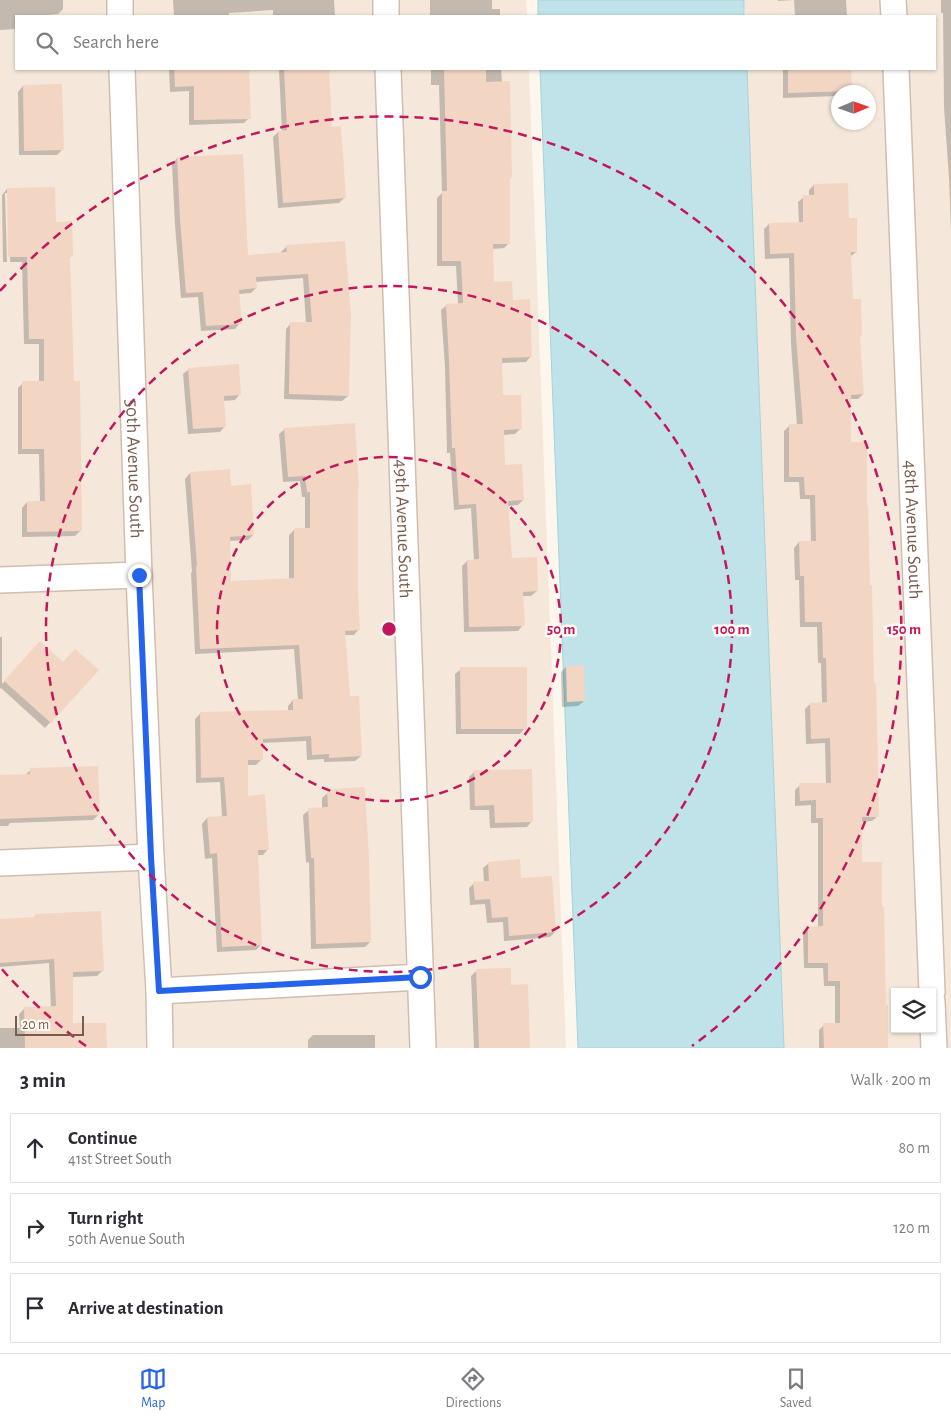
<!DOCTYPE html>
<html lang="en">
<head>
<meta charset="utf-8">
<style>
	:root { --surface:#fff; --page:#f7f7f7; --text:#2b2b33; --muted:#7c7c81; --line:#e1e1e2; --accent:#2563eb }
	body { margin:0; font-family:"Alegreya Sans",sans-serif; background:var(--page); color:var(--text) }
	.controls { position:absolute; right:15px; bottom:15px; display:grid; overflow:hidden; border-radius:0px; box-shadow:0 1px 4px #0004 }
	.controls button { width:45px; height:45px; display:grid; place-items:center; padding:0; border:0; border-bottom:1px solid var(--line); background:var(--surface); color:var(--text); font:25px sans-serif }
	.compass { position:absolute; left:831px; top:85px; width:45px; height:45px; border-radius:50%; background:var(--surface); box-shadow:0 1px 4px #0004; rotate:88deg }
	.scale { position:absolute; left:15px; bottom:12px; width:69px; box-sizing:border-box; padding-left:5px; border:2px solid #7a5c4d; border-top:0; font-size:14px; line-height:18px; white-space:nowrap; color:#7a5c4d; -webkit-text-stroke:4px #fffaf3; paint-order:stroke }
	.stop { position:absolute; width:15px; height:15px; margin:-11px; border:4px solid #2563eb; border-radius:50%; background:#fff }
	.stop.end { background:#2563eb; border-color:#fff; box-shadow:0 1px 5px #0008 }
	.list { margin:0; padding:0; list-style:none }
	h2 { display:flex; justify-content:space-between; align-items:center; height:65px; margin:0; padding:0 20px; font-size:21px }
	h2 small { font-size:16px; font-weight:400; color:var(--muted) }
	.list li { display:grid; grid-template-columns:32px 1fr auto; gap:15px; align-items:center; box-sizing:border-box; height:70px; margin:0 10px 10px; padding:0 10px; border:1px solid var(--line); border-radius:0px }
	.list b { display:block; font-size:19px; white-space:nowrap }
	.list p { margin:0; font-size:16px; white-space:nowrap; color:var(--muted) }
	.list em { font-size:16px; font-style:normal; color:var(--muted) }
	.icon { flex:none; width:28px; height:28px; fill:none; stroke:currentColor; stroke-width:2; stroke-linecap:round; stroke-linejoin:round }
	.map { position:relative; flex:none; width:951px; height:1048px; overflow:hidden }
	.search { position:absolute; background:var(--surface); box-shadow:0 1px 4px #0004; left:15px; right:15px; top:15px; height:55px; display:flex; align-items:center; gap:12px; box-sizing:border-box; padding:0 18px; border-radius:0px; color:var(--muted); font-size:19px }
	.sheet { height:305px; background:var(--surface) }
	nav { display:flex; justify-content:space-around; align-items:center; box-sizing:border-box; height:70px; border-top:1px solid var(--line); background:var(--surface); font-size:14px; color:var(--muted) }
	nav a { display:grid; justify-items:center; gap:2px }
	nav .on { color:var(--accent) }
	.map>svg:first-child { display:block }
</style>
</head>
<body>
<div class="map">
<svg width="951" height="1048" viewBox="0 0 951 1048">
	<rect width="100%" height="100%" fill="#fdf6ec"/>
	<g fill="#f5e8da" fill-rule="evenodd">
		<polygon points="0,0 106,0 107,16 16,16 16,69 109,69 125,564 0,569"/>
		<polygon points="133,0 372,0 373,16 134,16"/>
		<polygon points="399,0 526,0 527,16 400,16"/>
		<path d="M 744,0 L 951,0 L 951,1048 L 784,1048 L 747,69 L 935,69 L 935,16 L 745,16 ZM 838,92 L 868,92 L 868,122 L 838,122 ZM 895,992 L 932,992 L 932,1029 L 895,1029 Z"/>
		<polygon points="135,69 375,69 406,966 171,978 164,845 152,575"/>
		<polygon points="401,69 529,69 566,1048 436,1048"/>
		<polygon points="126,587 137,846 0,851 0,592"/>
		<polygon points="138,870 145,991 146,1048 0,1048 0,875"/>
		<polygon points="408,989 410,1048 173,1048 172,1002"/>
	</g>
	<g fill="#bfe3e8" stroke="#a5d3da">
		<rect x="538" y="0" width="206" height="16"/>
		<polygon points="540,69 747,69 784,1048 578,1048"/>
	</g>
	<g fill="#0003">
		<polygon points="0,0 63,0 63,9 58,14 48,15 48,16 16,16 16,29 0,30"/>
		<polygon points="173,0 334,0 335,16 273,16 273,10 229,13 229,16 174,16"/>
		<polygon points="430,0 492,0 492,9 500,9 500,16 430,16"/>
		<polygon points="778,0 846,0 847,16 795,16 794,0 778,1"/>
		<polygon points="941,0 951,0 951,233 949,178 944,107 943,13 941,13"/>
		<polygon points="169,69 248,69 249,118 244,123 189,125 189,91 170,92"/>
		<polygon points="279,69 328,69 331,128 344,198 339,203 278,208 273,137 278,132 282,132"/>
		<polygon points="431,69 501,69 509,179 509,243 504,248 492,249 492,284 512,302 531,356 526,362 501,363 502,397 520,429 515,434 503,435 504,467 523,500 518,505 507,506 511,559 537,591 531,596 522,596 523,625 518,631 464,632 462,566 467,561 474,561 471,508 454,510 450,453 447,453 445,367 441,310 447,305 458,304 456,266 437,266 437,198 442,193 439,85 431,85"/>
		<polygon points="783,69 850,69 850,91 849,92 838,92 838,96 783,98"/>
		<polygon points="23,86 63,149 57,155 19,155 18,92"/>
		<polygon points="177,158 246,256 281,253 281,252 287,246 344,242 348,396 342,401 284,399 286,329 291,323 306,324 303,278 255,282 256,288 251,293 238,294 240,323 235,329 201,331 198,297 181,298 175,225 172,164"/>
		<polygon points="814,185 847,219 856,252 850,257 851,300 859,337 863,394 858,399 850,399 850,443 865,507 878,816 872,821 861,822 861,863 885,1007 887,1007 887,1048 819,1048 819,1030 824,1025 835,1025 835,986 824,986 823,968 804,968 803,933 808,928 818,928 818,823 811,823 811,805 795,806 795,790 800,785 826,784 825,743 806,744 805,709 810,704 822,703 821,663 818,663 817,627 800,627 799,580 795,580 794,548 799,542 811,542 810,499 800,499 799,482 784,482 784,431 789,426 797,426 791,344 789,258 765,259 764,229 769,224 799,223 798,202 804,197 809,197 809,190"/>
		<polygon points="7,189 54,223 72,255 69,258 73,383 81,530 75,536 22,537 22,508 27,502 40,502 39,454 18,454 18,388 23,383 39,383 39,344 24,344 22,262 10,262 8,193 5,193 7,262 3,262 2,195"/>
		<polygon points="189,369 240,394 235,400 223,401 225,426 220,432 188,434 183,374"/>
		<polygon points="285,429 357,489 357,591 359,629 354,635 344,635 349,698 361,756 355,761 324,762 324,759 307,760 306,741 261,743 262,759 256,765 246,765 247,797 268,849 263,855 257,855 261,945 256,950 217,952 212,858 205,859 202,824 207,818 222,817 220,782 196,783 195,719 200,714 288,711 288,706 293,700 298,700 294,649 195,654 191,573 192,572 185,479 190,473 230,487 253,535 248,540 229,541 230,583 289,580 289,535 295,529 305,529 305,497 302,497 300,481 283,482 279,434"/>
		<polygon points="0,637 2,637 2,684 35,648 63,664 97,670 45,728 1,688 0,689"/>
		<polygon points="566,667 584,701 578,706 562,707 561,672"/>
		<polygon points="461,669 525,728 520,734 456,734 455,674"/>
		<polygon points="31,770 98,815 93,820 10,823 8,826 0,826 0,776 25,775"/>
		<polygon points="474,772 532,821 527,827 490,828 489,810 470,810 469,777"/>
		<polygon points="331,790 370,942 365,947 311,949 309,862 306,863 303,815 309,810 322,809 322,798"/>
		<polygon points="489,863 519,880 555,932 550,937 504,941 503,922 487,923 485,904 470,905 469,888 474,883 484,882 483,868"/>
		<polygon points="35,916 103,970 97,976 72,977 72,1025 105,1024 105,1048 0,1048 0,1028 20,1028 19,1014 25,1008 51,1008 49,963 0,967 0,921 33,918"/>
		<polygon points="477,970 510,986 527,986 529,1048 474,1048 471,976"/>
		<polygon points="313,1035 375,1035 375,1048 308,1048 308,1040"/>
	</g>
	<g fill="#f3d5c3">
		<polygon points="174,69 249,69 251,119 194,120 194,86 175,87"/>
		<polygon points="284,69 329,69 332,127 341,126 346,198 283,203 278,131 287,130"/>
		<polygon points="444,69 486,69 486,82 510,81 512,178 510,178 510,244 493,244 494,282 512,281 513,300 530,299 532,357 502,358 503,395 521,395 522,429 504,430 505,465 522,464 524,500 508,501 512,558 537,557 538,591 523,592 525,626 469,627 467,560 479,559 476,504 459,505 455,448 452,448 449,361 446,304 463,303 461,261 442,261 442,191 447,191"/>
		<polygon points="788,69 851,69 852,91 788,93"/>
		<polygon points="62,84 64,150 24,151 23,85"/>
		<polygon points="243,154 248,255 287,252 286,245 345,241 351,314 349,396 289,394 290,322 312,322 308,274 256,277 257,288 239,290 242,324 206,326 203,292 186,293 180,219 177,157"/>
		<polygon points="848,183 849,218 857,218 857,252 851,252 853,299 861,299 862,336 860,336 864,394 851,395 851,442 867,442 867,505 868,505 870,585 872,585 874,683 876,683 878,764 879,817 862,817 862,862 882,862 882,907 884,907 886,1005 888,1005 888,1048 824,1048 823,1023 840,1023 840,981 828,981 828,963 808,963 808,927 823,926 823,818 816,818 816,800 800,801 799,783 831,783 830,738 811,739 810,703 827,702 826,658 823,658 822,622 805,622 804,576 800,576 799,541 816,541 815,495 805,495 804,477 789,477 789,424 803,424 796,337 794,253 770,254 769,223 803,222 803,195 814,195 814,184"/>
		<polygon points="55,187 56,222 72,221 73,256 70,256 74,381 80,381 82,531 27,532 27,501 45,501 44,449 22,449 22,381 44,381 44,339 29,339 27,257 8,257 7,188"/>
		<polygon points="239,364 241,395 224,396 226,427 193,429 188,368"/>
		<polygon points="355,423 359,488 358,489 358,591 360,630 345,631 350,696 359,696 362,756 329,758 329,754 312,755 311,736 263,739 263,760 248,760 248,796 265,794 269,850 258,850 262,945 222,947 217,853 210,854 207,817 227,816 224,777 201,778 200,712 293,710 293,699 303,699 299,645 200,649 196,566 197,566 190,472 230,469 231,486 251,484 254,535 230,537 231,581 294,578 294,528 310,528 310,492 307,492 305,476 288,477 284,428"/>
		<polygon points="40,641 63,662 75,649 99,670 51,723 4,681"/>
		<polygon points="584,665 585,701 567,702 566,666"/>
		<polygon points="460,667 527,667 527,729 461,729"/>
		<polygon points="98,766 100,815 0,819 0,775 30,774 30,768"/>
		<polygon points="532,769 533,822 495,823 494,805 475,806 474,770"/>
		<polygon points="364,787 364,789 365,789 369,858 371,942 316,944 314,858 311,858 308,808 328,807 327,791 331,791 331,789"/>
		<polygon points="520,859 521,878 552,876 556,932 509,936 508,917 492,918 490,899 475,900 473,882 489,881 488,862"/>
		<polygon points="101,911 104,971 73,972 73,1023 106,1023 107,1048 25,1048 24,1007 56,1006 54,959 0,963 0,919 35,917 35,914"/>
		<polygon points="511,968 511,985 528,984 530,1048 479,1048 476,969"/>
	</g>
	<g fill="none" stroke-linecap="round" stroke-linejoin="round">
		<defs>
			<g id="minor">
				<polyline points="120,0 120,16"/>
				<polyline points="386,0 386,16"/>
				<polyline points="893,0 894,16"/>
				<path id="s1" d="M 122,69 L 139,575 L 151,857 L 159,991 L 160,1048"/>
				<path id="s2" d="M 388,69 L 423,1048"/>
				<path id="s3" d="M 896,69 L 932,992"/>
				<polyline points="0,580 139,575"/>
				<polyline points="0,863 151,857"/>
				<polyline points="159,991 421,977"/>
				<polyline points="932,1002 934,1048"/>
			</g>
		</defs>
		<use href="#minor" stroke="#d1beb0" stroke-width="28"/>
		<use href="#minor" stroke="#fff" stroke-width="25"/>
	</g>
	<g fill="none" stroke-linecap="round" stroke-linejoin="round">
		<polyline stroke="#2563eb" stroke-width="6" points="139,575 151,857 159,991 420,977"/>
	</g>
	<g fill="none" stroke="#c2185b" stroke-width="2.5" stroke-dasharray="9 6">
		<circle cx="389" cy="629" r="172"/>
		<circle cx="389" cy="629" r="343"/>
		<path d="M86 1046A515 515 0 0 1 0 967M0 291A515 515 0 1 1 692 1046"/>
	</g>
	<g text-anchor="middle" stroke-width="5" stroke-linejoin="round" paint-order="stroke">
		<g font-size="19" fill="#7a5c4d" stroke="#fffaf3">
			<text dy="7" stroke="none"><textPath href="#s1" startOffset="400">50th Avenue South</textPath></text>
			<text dy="7" stroke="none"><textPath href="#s2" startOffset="460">49th Avenue South</textPath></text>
			<text dy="7" stroke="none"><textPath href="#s3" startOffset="461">48th Avenue South</textPath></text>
		</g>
	</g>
	<circle cx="389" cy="629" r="8" fill="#c2185b" stroke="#fffaf3" stroke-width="2.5"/>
	<g font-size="15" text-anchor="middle" font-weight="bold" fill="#c2185b" stroke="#fffaf3" stroke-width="5" stroke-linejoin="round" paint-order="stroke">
		<text x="561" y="634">50 m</text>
		<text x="732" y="634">100 m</text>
		<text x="904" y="634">150 m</text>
	</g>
</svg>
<div class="controls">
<button><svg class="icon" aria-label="layers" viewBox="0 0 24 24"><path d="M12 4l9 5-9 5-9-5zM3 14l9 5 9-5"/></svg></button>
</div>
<svg class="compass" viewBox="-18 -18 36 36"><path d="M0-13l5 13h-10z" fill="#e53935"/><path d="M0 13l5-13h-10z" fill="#7c7c81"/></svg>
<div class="scale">20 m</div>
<div class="stop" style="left:420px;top:977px"></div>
<div class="stop end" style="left:139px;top:575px"></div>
<div class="search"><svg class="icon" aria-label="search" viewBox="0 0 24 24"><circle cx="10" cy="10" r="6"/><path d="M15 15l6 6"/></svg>Search here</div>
</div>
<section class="sheet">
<h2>3 min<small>Walk · 200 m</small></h2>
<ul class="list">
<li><svg class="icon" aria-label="ahead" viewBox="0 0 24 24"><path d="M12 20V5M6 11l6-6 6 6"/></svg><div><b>Continue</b><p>41st Street South</p></div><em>80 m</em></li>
<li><svg class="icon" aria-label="right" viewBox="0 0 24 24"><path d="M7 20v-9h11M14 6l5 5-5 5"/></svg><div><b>Turn right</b><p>50th Avenue South</p></div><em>120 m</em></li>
<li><svg class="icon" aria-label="arrive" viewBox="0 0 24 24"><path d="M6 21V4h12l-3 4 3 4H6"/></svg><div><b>Arrive at destination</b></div></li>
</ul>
</section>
<nav>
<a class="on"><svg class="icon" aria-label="map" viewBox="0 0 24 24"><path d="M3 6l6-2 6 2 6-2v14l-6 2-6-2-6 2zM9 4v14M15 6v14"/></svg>Map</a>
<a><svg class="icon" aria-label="directions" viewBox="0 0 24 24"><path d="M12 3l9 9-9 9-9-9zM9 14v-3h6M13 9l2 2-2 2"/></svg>Directions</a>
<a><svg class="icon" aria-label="saved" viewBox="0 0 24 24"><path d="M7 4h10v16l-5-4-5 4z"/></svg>Saved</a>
</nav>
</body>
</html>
